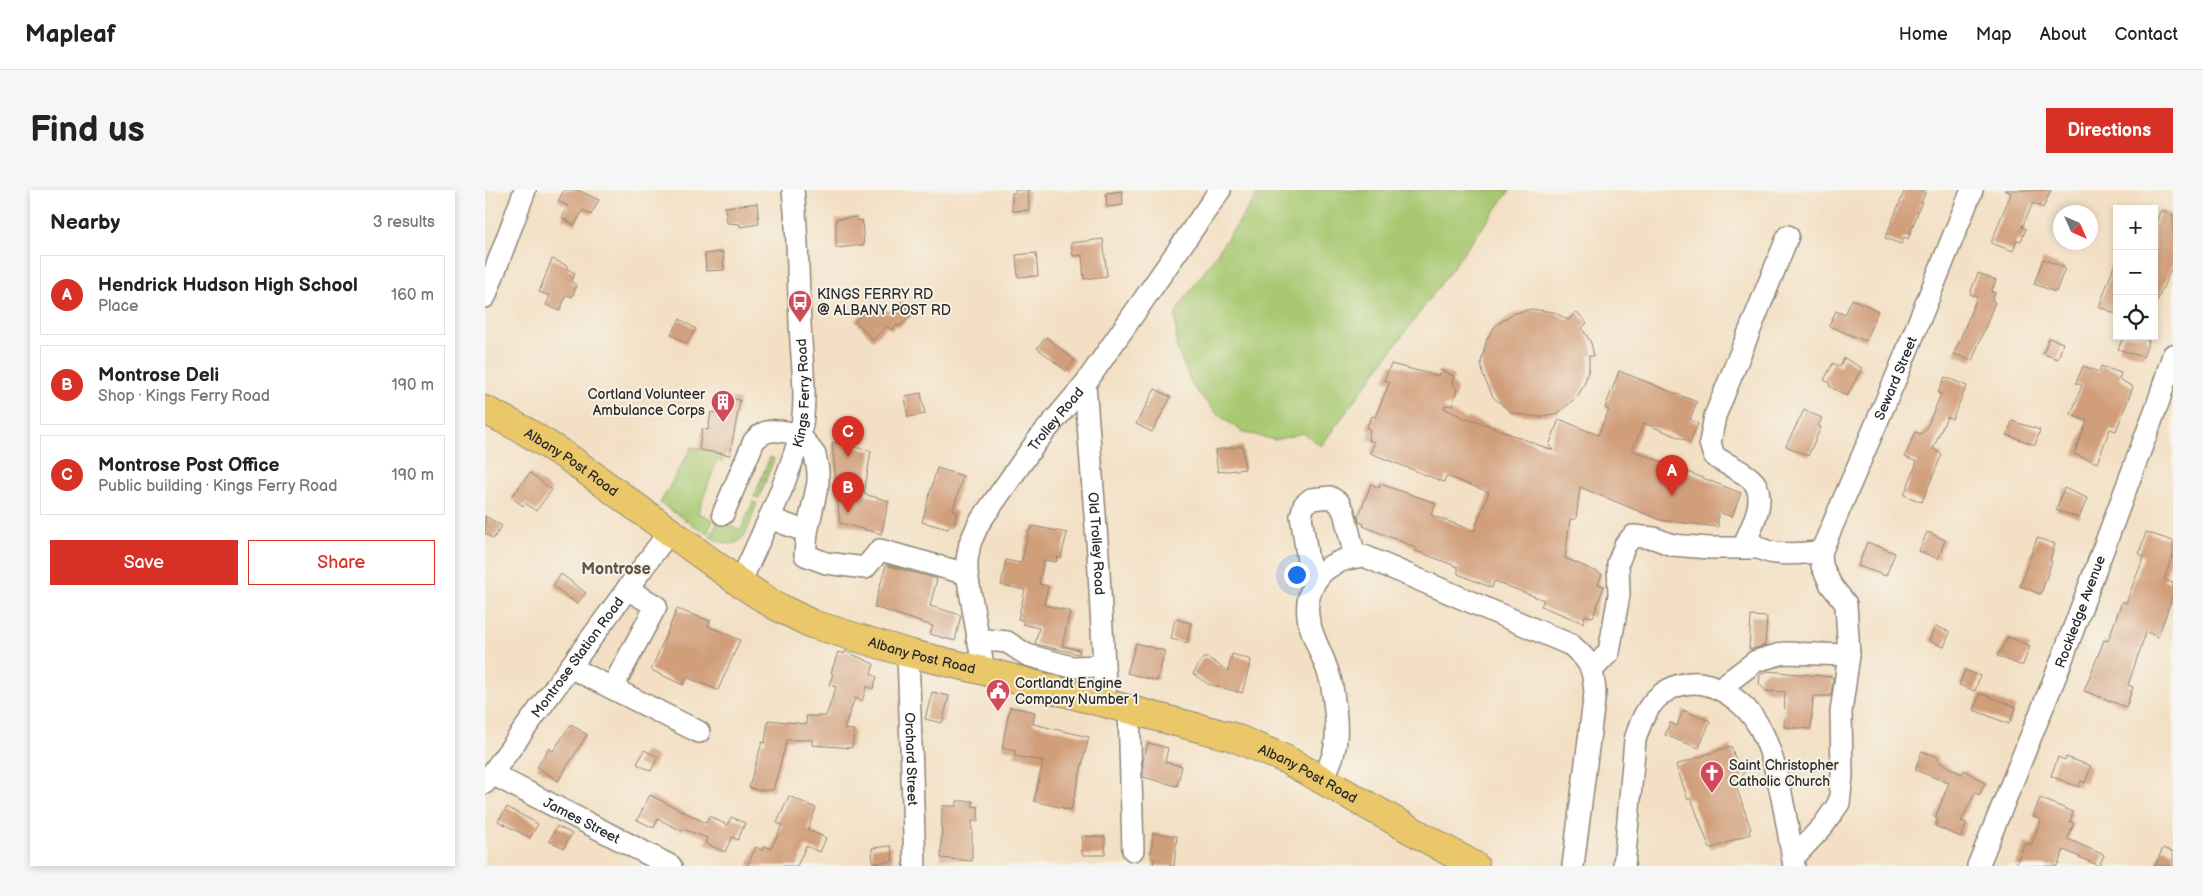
<!DOCTYPE html>
<html lang="en">
<head>
<meta charset="utf-8">
<style>
	:root { --surface:#fff; --page:#f6f6f6; --text:#222; --muted:#767676; --line:#e0e0e0; --accent:#d93025 }
	body { margin:0; font-family:"Balsamiq Sans",sans-serif; background:var(--page); color:var(--text) }
	.controls { position:absolute; right:15px; top:15px; display:grid; overflow:hidden; border-radius:0px; box-shadow:0 2px 8px #0003 }
	.controls button { width:45px; height:45px; display:grid; place-items:center; padding:0; border:0; border-bottom:1px solid var(--line); background:var(--surface); color:var(--text); font:25px sans-serif }
	.compass { position:absolute; left:1568px; top:15px; width:45px; height:45px; border-radius:50%; background:var(--surface); box-shadow:0 2px 8px #0003; rotate:135deg }
	.you { position:absolute; left:811px; top:384px; width:18px; height:18px; margin:-12px; border:4px solid #fff; border-radius:50%; background:#1a73e8; box-shadow:0 0 0 8px #1a73e833 }
	.badge { display:grid; place-items:center; width:32px; height:32px; border-radius:50%; background:var(--accent); color:#fff; font-size:16px; font-weight:700 }
	.pin { position:absolute; translate:-50% -41px; filter:drop-shadow(0 1px 2px #0008) }
	.pin::after { content:''; position:absolute; top:26px; width:18px; height:15px; background:inherit; clip-path:polygon(0 0,100% 0,50% 100%) }
	.list { margin:0; padding:0; list-style:none }
	h2 { display:flex; justify-content:space-between; align-items:center; height:65px; margin:0; padding:0 20px; font-size:21px }
	h2 small { font-size:16px; font-weight:400; color:var(--muted) }
	.list li { display:grid; grid-template-columns:32px 1fr auto; gap:15px; align-items:center; box-sizing:border-box; height:80px; margin:0 10px 10px; padding:0 10px; border:1px solid var(--line); border-radius:0px }
	.list b { display:block; font-size:19px; white-space:nowrap }
	.list p { margin:0; font-size:16px; white-space:nowrap; color:var(--muted) }
	.list em { font-size:16px; font-style:normal; color:var(--muted) }
	.actions { display:flex; gap:10px; padding:15px 20px }
	.actions a { flex:1; padding:11px 0; border:1px solid var(--accent); border-radius:0px; text-align:center; font-size:18px; color:var(--accent) }
	.actions .main { background:var(--accent); color:#fff }
	.icon { flex:none; width:28px; height:28px; fill:none; stroke:currentColor; stroke-width:2; stroke-linecap:round; stroke-linejoin:round }
	.map { position:relative; flex:none; width:1688px; height:676px; overflow:hidden; border-radius:0px }
	header { display:flex; align-items:center; gap:30px; box-sizing:border-box; height:70px; padding:0 25px; background:var(--surface); border-bottom:1px solid var(--line) }
	header strong { font-size:24px }
	nav { display:flex; gap:28px; margin-inline-start:auto; font-size:18px }
	.intro { display:flex; align-items:center; justify-content:space-between; box-sizing:border-box; height:120px; padding:0 30px }
	h1 { margin:0; font-size:35px }
	.button { padding:12px 22px; border-radius:0px; background:var(--accent); color:#fff; font-size:18px; font-weight:700 }
	main { display:flex; gap:30px; padding:0 30px }
	aside { flex:1; background:var(--surface); border-radius:0px; box-shadow:0 2px 8px #0003 }
	.map>svg:first-child { display:block }
</style>
</head>
<body>
<header>
<strong>Mapleaf</strong>
<nav><a>Home</a><a>Map</a><a>About</a><a>Contact</a></nav>
</header>
<div class="intro"><h1>Find us</h1><a class="button">Directions</a></div>
<main>
<aside>
<h2>Nearby<small>3 results</small></h2>
<ul class="list">
<li><span class="badge">A</span><div><b>Hendrick Hudson High School</b><p>Place</p></div><em>160 m</em></li>
<li><span class="badge">B</span><div><b>Montrose Deli</b><p>Shop · Kings Ferry Road</p></div><em>190 m</em></li>
<li><span class="badge">C</span><div><b>Montrose Post Office</b><p>Public building · Kings Ferry Road</p></div><em>190 m</em></li>
</ul>
<div class="actions"><a class="main">Save</a><a>Share</a></div>
</aside>
<div class="map">
<svg width="1688" height="676" viewBox="0 0 1688 676">
	<rect width="100%" height="100%" fill="#f7f3e8"/>
	<filter id="ink" filterUnits="userSpaceOnUse"><feTurbulence type="fractalNoise" baseFrequency=".02" numOctaves="2"/><feDisplacementMap in="SourceGraphic" scale="10" xChannelSelector="R" yChannelSelector="G"/><feConvolveMatrix kernelMatrix="1 2 1 2 8 2 1 2 1" color-interpolation-filters="sRGB"/></filter>
	<filter id="wash" filterUnits="userSpaceOnUse"><feTurbulence type="fractalNoise" baseFrequency=".0096" numOctaves="4" result="noise"/><feDisplacementMap in="SourceGraphic" scale="20" xChannelSelector="R" yChannelSelector="G"/><feGaussianBlur stdDeviation="1.12" result="paint"/><feColorMatrix in="noise" values="0 0 0 0 0 0 0 0 0 0 0 0 0 0 0 0 0 1.4 0 .05"/><feComposite in="paint" operator="in"/></filter>
	<g filter="url(#wash)">
		<rect width="100%" height="100%" fill="#f3dfc3"/>
		<g fill="#a8c972" stroke="#6a7a4e">
			<polygon points="776,0 1025,0 836,256 818,243 790,250 758,242 733,225 708,197 691,156 691,122"/>
			<polygon points="207,257 239,265 237,272 232,270 213,323 228,330 222,344 175,313"/>
			<polygon points="285,267 289,269 274,308 269,307"/>
			<path d="M 268,312 L 272,313 C 261,341 260,366 225,347 L 233,331 L 256,340 Z"/>
		</g>
		<g id="blocks">
			<g fill="#d19e7a">
				<polygon points="79,0 93,0 114,10 106,25 98,20 90,35 77,28 83,16 73,11"/>
				<polygon points="530,0 543,0 544,20 527,21 527,3 530,3"/>
				<polygon points="1420,0 1441,0 1423,49 1419,47 1416,54 1400,48"/>
				<polygon points="1519,0 1566,0 1558,18 1548,13 1537,37 1541,39 1536,51 1532,50 1528,61 1506,53 1526,3"/>
				<polygon points="637,1 638,15 622,17 621,3"/>
				<polygon points="272,13 274,34 255,37 255,34 242,33 240,17"/>
				<polygon points="1676,20 1688,25 1688,75 1669,118 1669,37"/>
				<polygon points="372,27 373,31 377,30 379,55 351,58 351,29"/>
				<polygon points="618,49 622,86 599,89 597,65 588,66 586,53"/>
				<polygon points="238,62 239,80 221,81 220,64"/>
				<polygon points="551,63 553,86 533,87 531,65"/>
				<polygon points="67,69 83,76 82,79 90,83 86,92 92,95 87,107 81,105 75,121 61,115 65,106 54,102"/>
				<polygon points="1558,69 1580,78 1571,102 1549,94"/>
				<polygon points="1630,73 1632,74 1632,124 1614,117"/>
				<polygon points="1493,83 1511,90 1506,102 1510,103 1507,110 1510,112 1487,171 1469,164 1492,107 1485,104"/>
				<polygon points="1367,109 1393,121 1380,151 1344,136 1351,121 1360,125"/>
				<polygon points="416,112 428,124 414,137 412,135 406,140 402,136 388,150 370,131 385,117 389,122 396,116 403,124"/>
				<polygon points="1046,119 1069,122 1083,130 1092,122 1102,133 1097,138 1106,153 1109,166 1104,166 1104,179 1099,195 1092,207 1073,223 1053,227 1027,223 1008,207 998,185 996,172 1002,149 1010,136 1027,124"/>
				<polygon points="195,129 211,139 201,154 186,144"/>
				<polygon points="1639,146 1661,146 1660,149 1664,151 1658,167 1633,159"/>
				<polygon points="561,147 590,170 581,181 552,158"/>
				<polygon points="1564,148 1578,153 1573,169 1558,164"/>
				<polygon points="1359,168 1377,178 1362,206 1344,196 1345,193 1339,190 1348,173 1355,177"/>
				<polygon points="906,174 953,186 955,180 969,186 967,192 972,200 967,216 960,215 959,218 981,229 984,228 1069,261 1064,256 1074,229 1113,245 1124,220 1120,218 1134,181 1212,212 1205,229 1213,234 1205,252 1159,233 1147,260 1256,303 1247,327 1233,322 1233,337 1175,330 1095,297 1091,329 1085,329 1080,368 1117,384 1113,394 1119,396 1108,427 1100,425 1098,433 1056,416 1059,410 1009,391 1007,398 973,384 973,377 929,360 930,357 878,336 879,334 874,332 873,327 886,294 894,298 895,294 951,313 946,325 989,341 1004,302 961,286 959,292 885,263 890,252 883,250 885,239 881,238 887,226 890,227 905,192 899,190"/>
				<polygon points="1598,176 1614,182 1616,176 1636,183 1634,189 1648,197 1631,241 1625,239 1612,273 1589,264 1602,231 1586,225 1597,195 1591,193"/>
				<polygon points="1460,187 1482,196 1467,229 1462,227 1448,259 1457,264 1437,312 1419,305 1432,272 1420,267 1430,242 1436,244 1441,239 1456,204 1453,203"/>
				<polygon points="670,199 686,207 667,242 651,234"/>
				<polygon points="436,203 440,224 423,227 420,206"/>
				<polygon points="234,206 255,210 245,265 214,260 217,239 223,240 226,222 231,223"/>
				<polygon points="1319,220 1337,228 1333,236 1336,237 1323,266 1301,256"/>
				<polygon points="1527,231 1555,240 1550,255 1522,245"/>
				<polygon points="347,252 386,261 379,304 404,311 396,344 355,333"/>
				<polygon points="758,256 760,279 733,282 730,260"/>
				<polygon points="452,278 478,286 468,320 472,322 468,337 464,336 463,339 437,332"/>
				<polygon points="45,283 67,300 51,321 40,313 38,316 26,307"/>
				<polygon points="1579,298 1602,308 1594,328 1571,320"/>
				<polygon points="0,326 17,336 8,349 0,343"/>
				<polygon points="548,336 582,343 576,368 572,367 571,372 559,370 554,394 563,396 559,415 585,421 577,456 595,460 594,464 550,454 554,438 538,434 539,431 533,429 540,400 516,395 521,370 536,373 544,340 546,340"/>
				<polygon points="1442,342 1460,350 1453,369 1434,361"/>
				<polygon points="1661,342 1688,351 1688,364 1679,390 1688,393 1688,405 1673,447 1661,442 1643,495 1648,497 1641,517 1599,501 1619,450 1623,451 1637,411 1641,413 1659,366 1654,364"/>
				<polygon points="1552,348 1570,354 1565,370 1567,371 1556,404 1535,396"/>
				<polygon points="1382,352 1410,363 1401,386 1373,376"/>
				<polygon points="401,375 452,389 445,416 476,425 470,451 445,444 448,436 389,417"/>
				<polygon points="76,384 101,403 92,414 68,396"/>
				<polygon points="192,419 225,431 223,436 255,450 233,500 201,487 198,495 166,480"/>
				<polygon points="1266,426 1282,427 1280,455 1268,459 1264,459"/>
				<polygon points="690,429 706,433 702,453 686,449"/>
				<polygon points="1450,436 1465,442 1459,457 1444,451"/>
				<polygon points="1523,447 1545,456 1538,475 1535,475 1512,466"/>
				<polygon points="651,453 680,461 672,491 642,483"/>
				<polygon points="360,461 389,474 386,484 392,487 388,499 382,496 377,511 370,508 359,539 369,540 367,558 327,555 327,550 302,550 288,600 271,600 264,597 277,552 280,553 283,530 322,534 321,526 341,526 351,497 344,495 348,484 346,483 353,462 359,464"/>
				<polygon points="747,464 766,470 757,503 723,494 708,484 718,468 723,468 743,481"/>
				<polygon points="1480,480 1495,486 1490,501 1474,495"/>
				<polygon points="1282,481 1348,487 1346,506 1328,506 1326,539 1299,537 1300,502 1281,501 1274,494 1275,485"/>
				<polygon points="447,502 464,506 457,533 440,529"/>
				<polygon points="1495,503 1531,517 1524,534 1489,520"/>
				<polygon points="525,517 550,522 548,534 604,547 586,620 549,611 558,571 529,566 531,561 517,558"/>
				<polygon points="1198,520 1225,531 1214,558 1180,545 1185,533 1192,536"/>
				<polygon points="86,534 102,545 73,591 52,577 64,558 68,561"/>
				<polygon points="663,553 683,558 680,572 697,576 692,596 658,587 658,571"/>
				<polygon points="1246,556 1254,580 1261,577 1252,599 1266,639 1264,640 1265,644 1225,659 1206,608 1203,610 1191,575"/>
				<polygon points="159,560 173,567 166,581 152,574"/>
				<polygon points="1437,561 1453,567 1452,571 1477,584 1479,580 1500,593 1494,605 1490,603 1476,631 1482,633 1476,647 1450,636 1453,630 1450,628 1464,593 1430,580"/>
				<polygon points="1573,567 1580,570 1581,567 1606,576 1600,593 1596,591 1594,597 1566,586"/>
				<polygon points="165,605 221,633 224,626 242,635 246,627 260,633 253,650 247,647 240,662 220,653 222,648 198,639 197,641 173,629 169,638 152,630"/>
				<polygon points="304,606 331,618 323,640 341,648 335,662 321,656 312,676 262,676 271,657 277,660 280,656 286,659 297,635 292,633"/>
				<polygon points="1555,608 1588,622 1585,632 1589,633 1583,649 1619,665 1614,676 1579,660 1572,676 1530,676 1540,653 1546,655 1556,630 1548,626"/>
				<polygon points="472,611 488,611 488,617 493,616 493,631 487,631 487,671 456,668 457,616 472,616"/>
				<polygon points="22,617 53,634 45,648 13,631"/>
				<polygon points="72,636 87,644 79,658 64,651"/>
				<polygon points="668,643 692,646 689,676 668,676 669,668 666,668"/>
				<polygon points="597,646 620,647 620,665 597,665"/>
				<polygon points="406,656 408,671 388,673 387,658"/>
				<polygon points="1678,658 1688,662 1688,676 1670,676"/>
			</g>
		</g>
	</g>
	<g filter="url(#ink)">
		<use href="#blocks" fill-opacity="0" stroke="#8f8577" stroke-width="1"/>
		<g fill="none" stroke-linecap="round" stroke-linejoin="round">
			<defs>
				<g id="minor">
					<path d="M 1303,46 L 1230,226 L 1225,253 L 1229,266 C 1240,274 1256,280 1266,289 C 1283,304 1269,332 1262,348 C 1280,370 1311,363 1336,362"/>
					<polyline points="0,107 40,0"/>
					<path id="s1" d="M 600,194 L 613,364 L 621,513"/>
					<path d="M 238,324 L 269,251 C 282,235 296,242 314,244 L 330,265 L 333,281 L 333,293 L 322,342 L 320,365 L 341,373 L 380,378 L 395,360 L 482,384"/>
					<polyline points="284,328 322,342"/>
					<polyline points="832,388 823,371 816,326 819,315 826,309 845,307 854,313 859,322 870,367"/>
					<path id="s2" d="M 255,393 C 276,346 300,298 314,249 C 324,212 316,170 315,132 C 313,88 313,44 308,0"/>
					<polyline points="492,449 522,452 542,465 587,477 619,476"/>
					<path id="s3" d="M 423,463 L 430,676"/>
					<polyline points="85,477 214,542"/>
					<polyline points="1108,479 1124,462 1134,405 1133,373 1140,355 1148,346 1169,348 1187,355 1224,358 1272,358"/>
					<path id="s4" d="M 499,481 L 482,384 L 482,370 L 485,353 L 494,333 L 552,251 L 600,194 L 735,0"/>
					<polyline points="127,498 171,416 142,399"/>
					<polyline points="1234,499 1271,471 1299,463 1364,465"/>
					<polyline points="644,519 648,660"/>
					<path id="s5" d="M 7,584 L 186,676"/>
					<path d="M 838,590 C 841,581 847,571 849,561 C 854,543 850,516 847,497 C 841,459 808,431 830,392 C 840,374 860,368 879,366 L 1086,455 C 1105,471 1108,477 1110,502 L 1088,676"/>
					<path id="s6" d="M 0,593 L 184,342"/>
					<path id="s7" d="M 1308,668 L 1338,636 L 1354,613 L 1357,586 L 1356,522 L 1364,465 L 1361,414 L 1346,395 L 1337,376 L 1336,362 L 1413,183 L 1487,0"/>
					<path d="M 1139,676 L 1150,550 C 1157,525 1168,503 1195,495 C 1227,485 1262,513 1276,540 C 1293,572 1303,639 1309,676"/>
					<path id="s8" d="M 1493,676 L 1573,480 L 1673,213 L 1688,165"/>
				</g>
				<g id="major">
					<path id="s9" d="M 0,220 L 37,239 L 84,268 L 255,393 L 289,415 L 327,434 L 423,463 L 499,481 L 748,547 L 800,569 L 990,676"/>
				</g>
			</defs>
			<use href="#minor" stroke="#8f8577" stroke-width="24"/>
			<use href="#major" stroke="#8f8577" stroke-width="30"/>
			<use href="#minor" stroke="#fff" stroke-width="21"/>
			<use href="#major" stroke="#eac769" stroke-width="28"/>
		</g>
	</g>
	<defs>
		<symbol id="bus-pin" viewBox="-11 -11 22 30"><path d="M0 17L-7.5 6A9.5 9.5 0 1 1 7.5 6Z" fill="#d1495b" stroke="#f7f3e8"/><path d="M-5-6H5V4H4V6H2V4H-2V6H-4V4H-5ZM-3.5-4V0h7V-4ZM-3.5 1.2v1.5H-2V1.2ZM2 1.2v1.5H3.5V1.2Z" fill="#fff"/></symbol>
		<symbol id="building-pin" viewBox="-11 -11 22 30"><path d="M0 17L-7.5 6A9.5 9.5 0 1 1 7.5 6Z" fill="#d1495b" stroke="#f7f3e8"/><path d="M-4-6H4V6H1V3H-1V6H-4ZM-2.5-4.3h1.7v1.8h-1.7ZM.8-4.3h1.7v1.8H.8ZM-2.5-1h1.7V.8h-1.7ZM.8-1h1.7V.8H.8Z" fill="#fff"/></symbol>
		<symbol id="civic-pin" viewBox="-11 -11 22 30"><path d="M0 17L-7.5 6A9.5 9.5 0 1 1 7.5 6Z" fill="#d1495b" stroke="#f7f3e8"/><path d="M-.6-6.5H3V-4.5H.6V-3L4-1V1h2V6H-6V1h2V-1L-.6-3ZM-1.2 2.5V6h2.4V2.5Z" fill="#fff"/></symbol>
		<symbol id="church-pin" viewBox="-11 -11 22 30"><path d="M0 17L-7.5 6A9.5 9.5 0 1 1 7.5 6Z" fill="#d1495b" stroke="#f7f3e8"/><path d="M-1.2-6h2.4v3.5h3.3v2.4h-3.3V6h-2.4V-.1h-3.3v-2.4h3.3Z" fill="#fff"/></symbol>
	</defs>
	<g fill-rule="evenodd">
		<use href="#bus-pin" x="301" y="98" width="28" height="38"/>
		<use href="#building-pin" x="224" y="198" width="28" height="38"/>
		<use href="#civic-pin" x="499" y="487" width="28" height="38"/>
		<use href="#church-pin" x="1213" y="569" width="28" height="38"/>
	</g>
	<g text-anchor="middle" stroke-width="4" stroke-linejoin="round" paint-order="stroke">
		<g font-size="14" fill="#2b2b2b" stroke="#f7f3e8" text-anchor="start">
			<text x="332" y="109">KINGS FERRY RD<tspan x="332" dy="16">@ ALBANY POST RD</tspan></text>
			<text x="220" y="209" text-anchor="end">Cortland Volunteer<tspan x="220" dy="16">Ambulance Corps</tspan></text>
			<text x="530" y="498">Cortlandt Engine<tspan x="530" dy="16">Company Number 1</tspan></text>
			<text x="1244" y="580">Saint Christopher<tspan x="1244" dy="16">Catholic Church</tspan></text>
		</g>
		<g font-size="14" fill="#2b2b2b" stroke="#f7f3e8">
			<text dy="5" stroke="none"><textPath href="#s7" startOffset="520">Seward Street</textPath></text>
			<text dy="5" stroke="none"><textPath href="#s2" startOffset="202">Kings Ferry Road</textPath></text>
			<text dy="5" stroke="none"><textPath href="#s4" startOffset="281">Trolley Road</textPath></text>
			<text dy="5" stroke="none"><textPath href="#s9" startOffset="101">Albany Post Road</textPath></text>
			<text dy="5" stroke="none"><textPath href="#s1" startOffset="160">Old Trolley Road</textPath></text>
			<text dy="5" stroke="none"><textPath href="#s8" startOffset="274">Rockledge Avenue</textPath></text>
			<text dy="5" stroke="none"><textPath href="#s9" startOffset="506">Albany Post Road</textPath></text>
			<text dy="5" stroke="none"><textPath href="#s6" startOffset="156">Montrose Station Road</textPath></text>
			<text dy="5" stroke="none"><textPath href="#s3" startOffset="106">Orchard Street</textPath></text>
			<text dy="5" stroke="none"><textPath href="#s9" startOffset="911">Albany Post Road</textPath></text>
			<text dy="5" stroke="none"><textPath href="#s5" startOffset="101">James Street</textPath></text>
		</g>
		<g font-size="16" font-weight="bold" fill="#655347" stroke="#f7f3e8">
			<text x="131" y="384">Montrose</text>
		</g>
	</g>
</svg>
<div class="controls">
<button>+</button>
<button>−</button>
<button><svg class="icon" aria-label="locate" viewBox="0 0 24 24"><circle cx="12" cy="12" r="6"/><path d="M12 2v4M12 18v4M2 12h4M18 12h4"/></svg></button>
</div>
<svg class="compass" viewBox="-18 -18 36 36"><path d="M0-13l5 13h-10z" fill="#e53935"/><path d="M0 13l5-13h-10z" fill="#767676"/></svg>
<div class="you"></div>
<div class="pin badge" style="left:1187px;top:306px">A</div>
<div class="pin badge" style="left:363px;top:323px">B</div>
<div class="pin badge" style="left:363px;top:267px">C</div>
</div>
</main>
</body>
</html>
